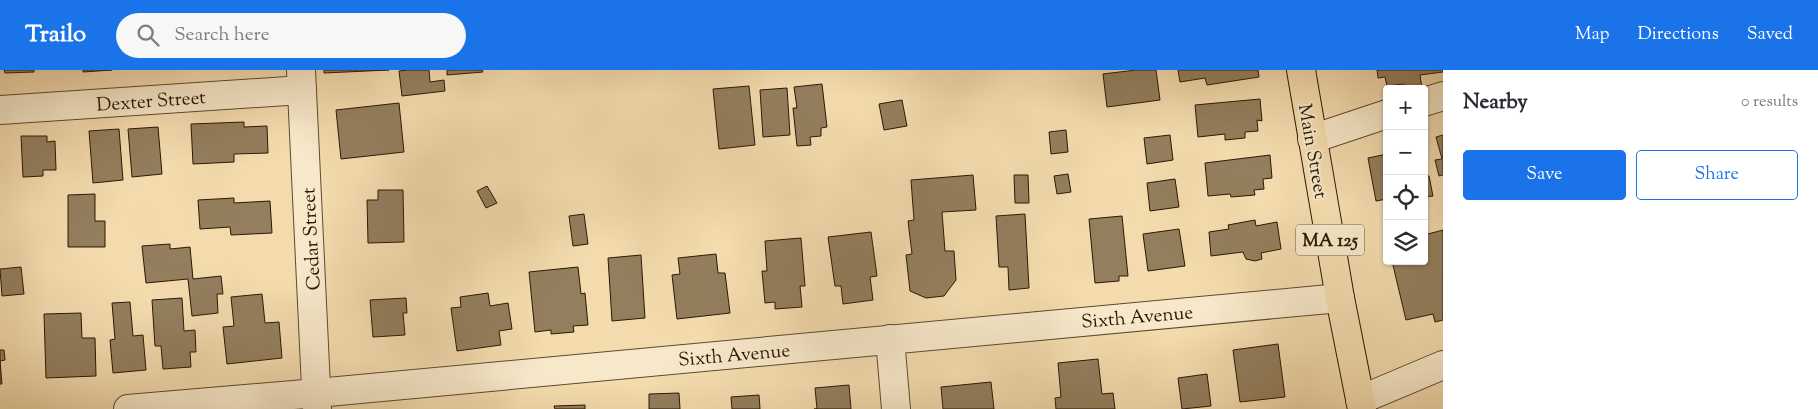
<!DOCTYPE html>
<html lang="en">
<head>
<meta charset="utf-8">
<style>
	:root { --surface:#fff; --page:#f7f7f7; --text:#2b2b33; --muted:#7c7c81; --line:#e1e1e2; --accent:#1a73e8 }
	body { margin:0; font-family:"Sorts Mill Goudy",serif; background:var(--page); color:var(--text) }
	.controls { position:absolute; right:15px; top:15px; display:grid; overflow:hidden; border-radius:5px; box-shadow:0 1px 4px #0004 }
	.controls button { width:45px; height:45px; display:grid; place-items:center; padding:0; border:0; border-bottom:1px solid var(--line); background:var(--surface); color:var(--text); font:25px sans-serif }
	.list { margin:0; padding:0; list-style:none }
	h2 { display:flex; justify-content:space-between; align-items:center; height:65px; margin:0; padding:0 20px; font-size:21px }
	h2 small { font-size:16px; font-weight:400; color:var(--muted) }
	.actions { display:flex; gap:10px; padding:15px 20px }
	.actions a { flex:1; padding:11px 0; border:1px solid var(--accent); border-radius:5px; text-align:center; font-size:18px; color:var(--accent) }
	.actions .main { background:var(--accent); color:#fff }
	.icon { flex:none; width:28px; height:28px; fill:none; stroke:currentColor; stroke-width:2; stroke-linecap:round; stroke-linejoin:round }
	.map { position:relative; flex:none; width:1443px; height:339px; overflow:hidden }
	header { display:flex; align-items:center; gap:30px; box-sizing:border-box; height:70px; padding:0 25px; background:var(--accent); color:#fff }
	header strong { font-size:24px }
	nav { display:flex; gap:28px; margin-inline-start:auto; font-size:18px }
	.search { width:350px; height:45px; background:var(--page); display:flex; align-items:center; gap:12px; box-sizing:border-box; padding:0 18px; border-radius:28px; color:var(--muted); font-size:19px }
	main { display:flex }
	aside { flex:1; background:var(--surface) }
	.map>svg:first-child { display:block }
</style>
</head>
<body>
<header>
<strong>Trailo</strong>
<div class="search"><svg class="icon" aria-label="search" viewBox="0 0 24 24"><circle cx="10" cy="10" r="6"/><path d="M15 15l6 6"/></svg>Search here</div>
<nav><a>Map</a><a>Directions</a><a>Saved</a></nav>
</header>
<main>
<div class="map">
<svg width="1443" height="339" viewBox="0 0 1443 339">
	<rect width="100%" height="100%" fill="#f3dbae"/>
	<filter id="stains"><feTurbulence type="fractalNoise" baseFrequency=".004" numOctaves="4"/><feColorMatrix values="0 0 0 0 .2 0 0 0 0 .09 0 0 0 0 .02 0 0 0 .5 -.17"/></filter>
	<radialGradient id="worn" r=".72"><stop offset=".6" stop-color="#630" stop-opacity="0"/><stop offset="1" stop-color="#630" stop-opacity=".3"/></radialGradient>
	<g fill="#937e5d" stroke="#2a1905">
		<polygon points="4,0 34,0 34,2 5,3"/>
		<polygon points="83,0 112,0 83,2"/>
		<polygon points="324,0 389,0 324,3"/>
		<polygon points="408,0 429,0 430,12 444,10 445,21 402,26 399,1"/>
		<polygon points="447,0 482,0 483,2 447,5"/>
		<polygon points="1136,0 1156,0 1160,30 1107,37 1103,4"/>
		<polygon points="1178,0 1258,0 1259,7 1207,15 1205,8 1180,12"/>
		<polygon points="1377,0 1443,0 1443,2 1420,5 1422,19 1405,19 1404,14 1387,16 1385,7 1378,8"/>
		<polygon points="822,14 827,57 821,58 821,66 810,67 811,75 797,76 793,38 797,38 794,17"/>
		<polygon points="749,16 755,75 719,79 713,19"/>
		<polygon points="787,18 790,65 763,67 760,20"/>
		<polygon points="1260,29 1262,51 1257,50 1258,61 1245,62 1245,68 1225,70 1225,64 1198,67 1195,35"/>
		<polygon points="902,30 907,56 884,60 879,34"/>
		<polygon points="399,33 404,82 341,89 336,40"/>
		<polygon points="244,52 244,57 267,56 268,83 234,84 234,92 193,94 191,54"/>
		<polygon points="158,57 162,104 132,107 128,59"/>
		<polygon points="119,59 123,110 93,113 89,61"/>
		<polygon points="1066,60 1068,82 1051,84 1049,62"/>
		<polygon points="1170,65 1173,90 1147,94 1144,68"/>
		<polygon points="1443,65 1443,105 1439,106 1435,90 1442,89 1436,67"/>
		<polygon points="21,66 47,66 47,72 55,71 56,100 43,100 43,106 23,107"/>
		<polygon points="1387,84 1387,129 1376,131 1368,88"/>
		<polygon points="1270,85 1272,108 1263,109 1264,119 1254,120 1255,125 1231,127 1230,124 1208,126 1205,93"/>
		<polygon points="1068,104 1071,122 1057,124 1054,106"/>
		<polygon points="973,105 976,140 942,142 945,181 954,181 956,210 944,226 926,228 910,221 906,185 912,184 908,151 914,150 911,110"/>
		<polygon points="1014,105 1028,105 1029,133 1015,133"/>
		<polygon points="1424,105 1429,106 1433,126 1424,127"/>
		<polygon points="1175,109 1179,137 1150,141 1147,113"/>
		<polygon points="487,116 497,133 486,138 477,121"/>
		<polygon points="378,120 403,120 404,172 368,173 367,130 378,130"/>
		<polygon points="95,124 95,151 105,151 105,177 68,177 68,125"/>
		<polygon points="234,128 234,133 270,131 272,163 231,165 230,157 200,159 198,130"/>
		<polygon points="584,144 588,174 573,176 569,146"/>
		<polygon points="1025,144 1029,218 1009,220 1008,197 999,197 996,146"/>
		<polygon points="1122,146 1128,206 1119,206 1119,211 1095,213 1089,149"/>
		<polygon points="1255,150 1256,156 1277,152 1281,179 1261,183 1262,189 1255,191 1246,189 1243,182 1211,186 1209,162 1229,159 1228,155"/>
		<polygon points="1179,159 1185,196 1148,201 1143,164"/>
		<polygon points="1443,160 1443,250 1435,252 1433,244 1406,250 1392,191 1424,191 1424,165"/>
		<polygon points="871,162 877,206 870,207 873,230 843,234 841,216 835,216 828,167"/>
		<polygon points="801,168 805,216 800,216 802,237 775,239 775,232 765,233 762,201 767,201 765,171"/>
		<polygon points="170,174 170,179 190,177 193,209 221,206 223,224 217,224 218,243 192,246 188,209 146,213 142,176"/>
		<polygon points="716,184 718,203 725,203 730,243 677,249 672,205 680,204 678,188"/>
		<polygon points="641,185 645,248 612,251 608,188"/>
		<polygon points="21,197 24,224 2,226 0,199"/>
		<polygon points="578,197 581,224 585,223 588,255 573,256 574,262 551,264 551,260 535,262 529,202"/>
		<polygon points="488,223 490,236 508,233 512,259 499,261 501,275 457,281 451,238 461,237 460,227"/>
		<polygon points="262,224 265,253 279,252 282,288 227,294 223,257 234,256 231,227"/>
		<polygon points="182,228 184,261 195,260 196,282 190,282 191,297 163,299 161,276 155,276 152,230"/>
		<polygon points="406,228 407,243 403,243 405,265 373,267 370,230"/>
		<polygon points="130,232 133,266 143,265 146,300 113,303 110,270 115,269 112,233"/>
		<polygon points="81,243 82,268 95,268 96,306 46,308 44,244"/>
		<polygon points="1278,274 1285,327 1240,332 1233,280"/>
		<polygon points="0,280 4,280 5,290 0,291 2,314 0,314"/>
		<polygon points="1098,289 1102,324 1113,323 1115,339 1056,339 1055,328 1061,327 1058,293"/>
		<polygon points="1207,304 1211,336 1182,339 1178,308"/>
		<polygon points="991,312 994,339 943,339 941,317"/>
		<polygon points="849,315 851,339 814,339 817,339 815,318"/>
		<polygon points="679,323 680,339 649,339 649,324"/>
		<polygon points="759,325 760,339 732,339 731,327"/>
		<polygon points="585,335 585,339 555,339 554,336"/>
	</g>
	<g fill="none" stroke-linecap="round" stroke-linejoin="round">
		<defs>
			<g id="minor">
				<polyline points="301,0 317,339"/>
				<polyline points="1424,32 1443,26"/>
				<polyline points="0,40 302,20"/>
				<polyline points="1312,69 1387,44"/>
				<polyline points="890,269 896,339"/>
				<polyline points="1360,330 1443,295"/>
				<polyline points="128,339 317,323 1340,228"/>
			</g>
			<polyline id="primary" points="1301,0 1340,228 1362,339"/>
		</defs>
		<use href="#minor" stroke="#5c4a2f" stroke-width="30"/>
		<use href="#primary" stroke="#2a1905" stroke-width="30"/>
		<use href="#minor" stroke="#f7e8ca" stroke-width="28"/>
		<use href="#primary" stroke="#f3dbae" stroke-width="28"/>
	</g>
	<g text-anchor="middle" stroke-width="4" stroke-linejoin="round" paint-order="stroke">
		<rect fill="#f7e8ca" stroke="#685740" stroke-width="1" x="1296" y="154.5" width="68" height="31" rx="4"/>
		<g font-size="18" font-weight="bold" fill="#2a1905">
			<text x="1330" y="176">MA 125</text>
		</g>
		<g font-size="19" fill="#2a1905" stroke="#f7e8ca">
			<text transform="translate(151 30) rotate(-4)" y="7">Dexter Street</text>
			<text transform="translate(1314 81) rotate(80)" y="7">Main Street</text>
			<text transform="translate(310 169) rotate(-93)" y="7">Cedar Street</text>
			<text transform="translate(1137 246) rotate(-5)" y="7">Sixth Avenue</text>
			<text transform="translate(734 284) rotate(-5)" y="7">Sixth Avenue</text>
		</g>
	</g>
	<rect width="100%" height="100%" filter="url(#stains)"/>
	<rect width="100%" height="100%" fill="url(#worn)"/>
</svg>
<div class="controls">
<button>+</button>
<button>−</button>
<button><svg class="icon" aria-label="locate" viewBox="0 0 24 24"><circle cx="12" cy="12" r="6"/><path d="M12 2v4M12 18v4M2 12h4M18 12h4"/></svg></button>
<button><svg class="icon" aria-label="layers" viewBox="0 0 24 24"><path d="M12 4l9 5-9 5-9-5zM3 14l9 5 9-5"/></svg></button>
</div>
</div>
<aside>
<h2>Nearby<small>0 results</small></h2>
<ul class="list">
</ul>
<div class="actions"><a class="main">Save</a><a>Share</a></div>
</aside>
</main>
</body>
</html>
